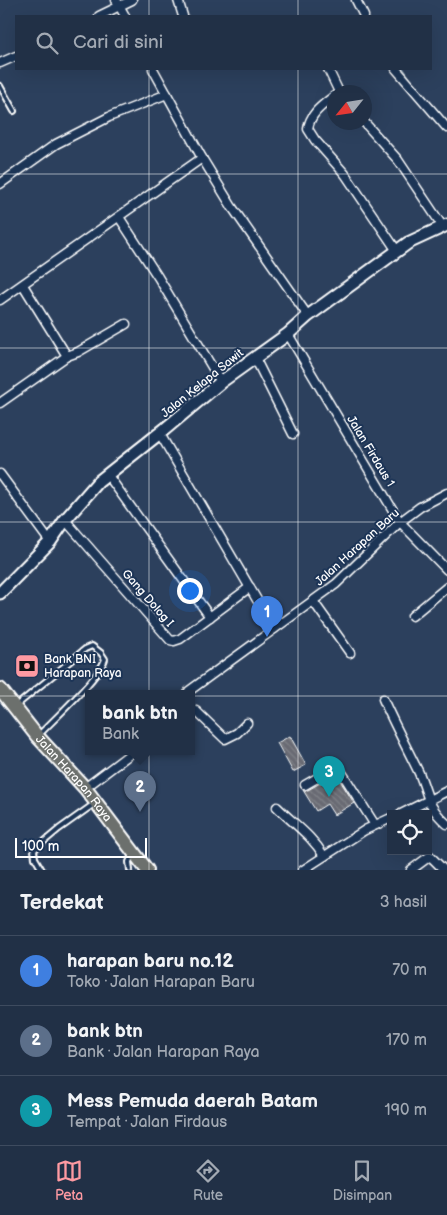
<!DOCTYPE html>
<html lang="id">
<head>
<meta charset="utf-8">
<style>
	:root { --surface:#213046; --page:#29384d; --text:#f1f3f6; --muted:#a2a9b3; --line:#3e4b5f; --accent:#ff9aa2 }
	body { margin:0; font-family:"Balsamiq Sans",sans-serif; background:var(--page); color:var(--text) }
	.controls { position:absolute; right:15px; bottom:15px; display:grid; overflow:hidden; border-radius:0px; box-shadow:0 5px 20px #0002 }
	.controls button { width:45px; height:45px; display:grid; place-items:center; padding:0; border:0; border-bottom:1px solid var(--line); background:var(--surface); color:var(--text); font:25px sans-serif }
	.compass { position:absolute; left:327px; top:85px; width:45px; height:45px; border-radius:50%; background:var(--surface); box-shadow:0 5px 20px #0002; rotate:240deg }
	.scale { position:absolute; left:15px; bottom:12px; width:132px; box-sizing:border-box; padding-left:5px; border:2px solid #fff; border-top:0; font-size:14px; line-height:18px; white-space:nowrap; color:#fff; -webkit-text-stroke:4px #1d3557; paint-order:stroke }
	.you { position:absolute; left:189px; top:590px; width:18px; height:18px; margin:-12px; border:4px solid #fff; border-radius:50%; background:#1a73e8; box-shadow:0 0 0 8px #1a73e833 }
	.badge { display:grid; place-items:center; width:32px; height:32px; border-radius:50%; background:var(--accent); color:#fff; font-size:16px; font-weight:700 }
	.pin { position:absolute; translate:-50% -41px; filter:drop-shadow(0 1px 2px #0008) }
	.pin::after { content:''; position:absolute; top:26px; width:18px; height:15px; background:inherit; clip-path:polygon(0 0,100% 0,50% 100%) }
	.popup { position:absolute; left:85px; top:690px; width:110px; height:65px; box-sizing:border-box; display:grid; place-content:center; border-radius:0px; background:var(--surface); filter:drop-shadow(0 1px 4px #0005); font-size:16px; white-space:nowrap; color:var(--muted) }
	.popup b { font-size:19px; color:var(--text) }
	.popup::after { content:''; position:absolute; left:50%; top:100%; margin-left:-10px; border:10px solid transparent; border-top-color:var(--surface) }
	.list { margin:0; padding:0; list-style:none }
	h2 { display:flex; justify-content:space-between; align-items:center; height:65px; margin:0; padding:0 20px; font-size:21px }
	h2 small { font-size:16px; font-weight:400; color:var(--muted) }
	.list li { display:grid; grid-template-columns:32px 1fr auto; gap:15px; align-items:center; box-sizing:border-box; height:70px; padding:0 20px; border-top:1px solid var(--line) }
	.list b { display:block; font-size:19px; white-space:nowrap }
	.list p { margin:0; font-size:16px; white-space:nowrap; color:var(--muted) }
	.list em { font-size:16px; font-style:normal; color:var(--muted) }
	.icon { flex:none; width:28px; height:28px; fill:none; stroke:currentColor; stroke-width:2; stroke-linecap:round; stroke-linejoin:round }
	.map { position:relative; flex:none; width:447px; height:870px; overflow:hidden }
	.search { position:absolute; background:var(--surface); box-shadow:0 5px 20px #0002; left:15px; right:15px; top:15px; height:55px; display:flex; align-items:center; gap:12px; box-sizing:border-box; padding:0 18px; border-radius:0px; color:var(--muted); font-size:19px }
	.sheet { height:275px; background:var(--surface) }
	nav { display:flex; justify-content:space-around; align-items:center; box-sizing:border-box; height:70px; border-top:1px solid var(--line); background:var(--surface); font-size:14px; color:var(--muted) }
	nav a { display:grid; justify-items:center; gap:2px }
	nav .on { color:var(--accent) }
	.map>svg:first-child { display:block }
</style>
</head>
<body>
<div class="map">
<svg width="447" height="870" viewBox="0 0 447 870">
	<defs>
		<pattern id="building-back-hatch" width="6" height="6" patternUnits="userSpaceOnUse" patternTransform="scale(1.25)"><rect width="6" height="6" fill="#696b73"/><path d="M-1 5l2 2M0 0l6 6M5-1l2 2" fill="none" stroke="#808188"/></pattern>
	</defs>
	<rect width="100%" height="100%" fill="#2c405d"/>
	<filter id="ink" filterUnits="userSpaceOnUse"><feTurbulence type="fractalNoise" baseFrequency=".02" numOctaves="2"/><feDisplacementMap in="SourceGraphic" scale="10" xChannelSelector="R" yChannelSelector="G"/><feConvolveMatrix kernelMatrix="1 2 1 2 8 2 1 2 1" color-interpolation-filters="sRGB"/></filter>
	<g filter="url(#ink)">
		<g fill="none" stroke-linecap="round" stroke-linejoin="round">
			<g stroke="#8ca4b7" stroke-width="2.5">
				<polyline points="361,0 363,6"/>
				<polyline points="403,69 412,82"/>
			</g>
		</g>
		<g fill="url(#building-back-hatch)" stroke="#fff">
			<polygon points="290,736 306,765 293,772 277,743"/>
			<polygon points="336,774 354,803 334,815 327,804 316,811 303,790 308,790"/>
		</g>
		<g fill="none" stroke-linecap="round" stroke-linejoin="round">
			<defs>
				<g id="lane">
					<polyline points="0,86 14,111"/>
					<path d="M 17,705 L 85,649 L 92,646 L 101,653 L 105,659 C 99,678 54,719 39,735"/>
					<polyline points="42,870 35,858 34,850 59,829 94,804"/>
					<polyline points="130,870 129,862 132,855"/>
				</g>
				<g id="street">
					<polyline points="116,0 125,16"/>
					<polyline points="178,0 183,16"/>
					<polyline points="356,0 364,16"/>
					<polyline points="99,16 132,0"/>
					<polyline points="0,63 16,56"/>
					<polyline points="153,69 202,158 232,207 308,316"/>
					<polyline points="328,69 339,92"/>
					<polyline points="396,69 447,128"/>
					<path d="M 334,96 C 323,105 310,113 308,129 L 315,140 L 345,174 L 397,251"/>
					<polyline points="364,122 398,160 443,227"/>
					<polyline points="0,184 56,144 109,117 167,94"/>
					<polyline points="119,217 158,277 221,382"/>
					<polyline points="23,285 67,356"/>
					<polyline points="0,300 202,158"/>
					<polyline points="288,334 400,522 447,570"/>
					<polyline points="255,358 293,434"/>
					<polyline points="0,403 67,356 78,352 126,324"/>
					<polyline points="160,434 274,629"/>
					<polyline points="0,474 50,542"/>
					<polyline points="107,474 210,617"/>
					<polyline points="65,520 170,640 174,641 180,639 250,587"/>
					<polyline points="313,601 350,653"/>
					<polyline points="412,616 447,587"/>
					<polyline points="188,693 189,691 336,584 400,522 420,507 447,493"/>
					<path d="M 383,699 C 394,724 407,748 419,773 C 429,796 426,805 447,824"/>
					<polyline points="191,709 196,711 225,739 237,733 247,723"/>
					<polyline points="305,785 336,767 339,768 375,825"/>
					<polyline points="85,788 134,751"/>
					<path d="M 277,807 C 294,824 312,836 324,856"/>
					<polyline points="401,814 447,791"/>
					<polyline points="303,870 365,830 391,818"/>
					<polyline points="411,870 430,856 444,870"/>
				</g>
				<polyline id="secondary" points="0,593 50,542 65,520 98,482 165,429 221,382 288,334 308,316 408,243 447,225"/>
				<g id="primary">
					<path id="s1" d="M 0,689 L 37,736 L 85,788 L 147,870"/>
				</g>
			</defs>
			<use href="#lane" stroke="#fff" stroke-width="8"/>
			<use href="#street" stroke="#fff" stroke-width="11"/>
			<use href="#secondary" stroke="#fff" stroke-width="15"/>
			<use href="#primary" stroke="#fff" stroke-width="16"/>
			<use href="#lane" stroke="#1d3557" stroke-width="4"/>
			<use href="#street" stroke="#1d3557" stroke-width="8"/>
			<use href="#secondary" stroke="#1d3557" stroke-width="11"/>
			<use href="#primary" stroke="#6c706d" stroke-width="12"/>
		</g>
	</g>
	<path fill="none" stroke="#fff" stroke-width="1" stroke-opacity="0.55" d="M 149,0 L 149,16M 298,0 L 298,16M 149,69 L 149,870M 298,69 L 298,870M 0,174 L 447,174M 0,348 L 447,348M 0,522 L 447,522M 0,696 L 447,696"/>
	<defs>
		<symbol id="bank-square" viewBox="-11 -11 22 22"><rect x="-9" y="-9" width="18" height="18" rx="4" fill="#ff9aa2" stroke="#1d3557"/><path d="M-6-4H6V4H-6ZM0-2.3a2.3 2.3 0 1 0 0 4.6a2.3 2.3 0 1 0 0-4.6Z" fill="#111"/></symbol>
	</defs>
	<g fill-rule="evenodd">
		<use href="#bank-square" x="13" y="652" width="28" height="28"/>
	</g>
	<g text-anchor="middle" stroke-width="4" stroke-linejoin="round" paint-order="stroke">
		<g font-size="12" fill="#fff" stroke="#1d3557">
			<text transform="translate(202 383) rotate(-39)" y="4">Jalan Kelapa Sawit</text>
			<text transform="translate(371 451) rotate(59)" y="4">Jalan Firdaus 1</text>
			<text transform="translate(357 547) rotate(-42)" y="4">Jalan Harapan Baru</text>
			<text transform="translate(148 598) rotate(49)" y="4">Gang Dolog I</text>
			<text dy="4" stroke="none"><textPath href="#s1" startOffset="116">Jalan Harapan Raya</textPath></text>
		</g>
		<g font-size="12" fill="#fff" stroke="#1d3557" text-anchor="start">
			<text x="44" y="663">Bank BNI<tspan x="44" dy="14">Harapan Raya</tspan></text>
		</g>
	</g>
</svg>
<div class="controls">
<button><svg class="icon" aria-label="locate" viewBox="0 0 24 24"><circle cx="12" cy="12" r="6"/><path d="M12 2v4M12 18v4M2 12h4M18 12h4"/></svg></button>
</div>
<svg class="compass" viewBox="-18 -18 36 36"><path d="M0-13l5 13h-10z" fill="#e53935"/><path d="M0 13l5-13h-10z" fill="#a2a9b3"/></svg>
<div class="scale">100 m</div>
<div class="you"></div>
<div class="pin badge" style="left:267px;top:637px;background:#3f7fe0">1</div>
<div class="pin badge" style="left:140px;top:812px;background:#5c6f8a">2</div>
<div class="popup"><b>bank btn</b>Bank</div>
<div class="pin badge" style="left:329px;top:797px;background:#0f9aa8">3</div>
<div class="search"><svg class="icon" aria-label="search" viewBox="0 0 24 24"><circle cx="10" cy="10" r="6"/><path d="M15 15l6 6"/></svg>Cari di sini</div>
</div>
<section class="sheet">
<h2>Terdekat<small>3 hasil</small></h2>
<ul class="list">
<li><span class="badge" style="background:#3f7fe0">1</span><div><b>harapan baru no.12</b><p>Toko · Jalan Harapan Baru</p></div><em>70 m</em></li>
<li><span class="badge" style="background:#5c6f8a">2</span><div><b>bank btn</b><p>Bank · Jalan Harapan Raya</p></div><em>170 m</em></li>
<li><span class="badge" style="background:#0f9aa8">3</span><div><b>Mess Pemuda daerah Batam</b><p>Tempat · Jalan Firdaus</p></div><em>190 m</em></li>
</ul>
</section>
<nav>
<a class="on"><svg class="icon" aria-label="map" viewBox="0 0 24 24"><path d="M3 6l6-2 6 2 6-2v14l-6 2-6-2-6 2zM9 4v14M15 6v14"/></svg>Peta</a>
<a><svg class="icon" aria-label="directions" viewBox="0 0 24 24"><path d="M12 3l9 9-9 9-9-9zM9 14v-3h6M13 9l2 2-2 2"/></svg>Rute</a>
<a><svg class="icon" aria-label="saved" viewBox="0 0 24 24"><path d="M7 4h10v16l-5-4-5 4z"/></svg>Disimpan</a>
</nav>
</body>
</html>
